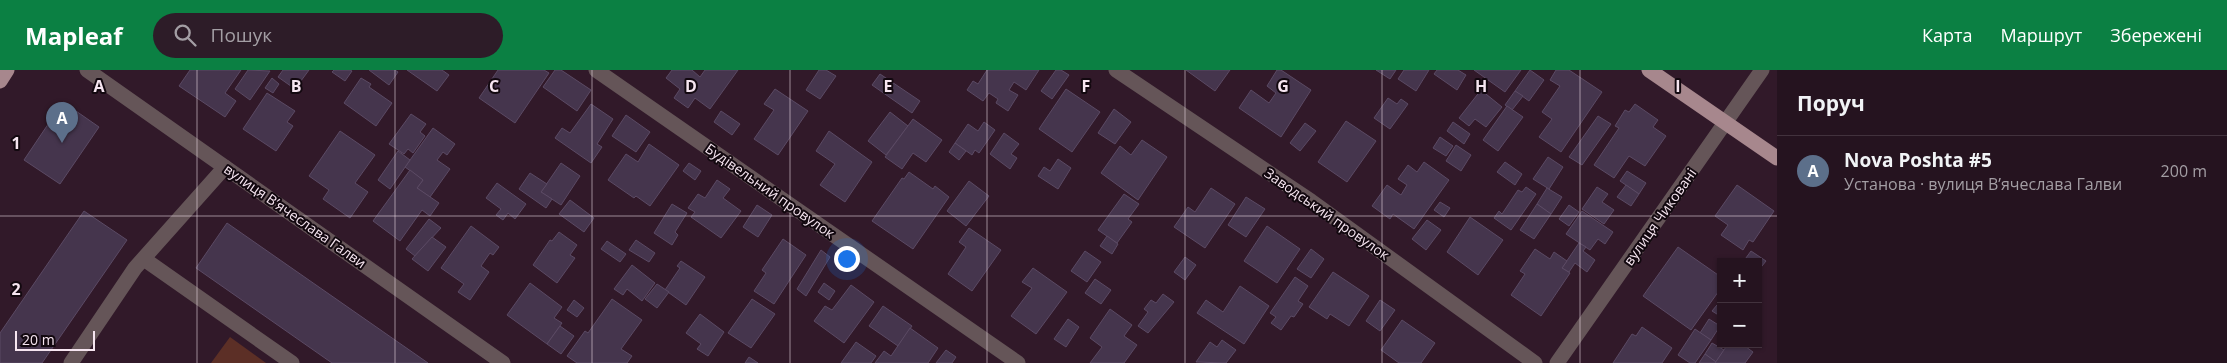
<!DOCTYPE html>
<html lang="uk">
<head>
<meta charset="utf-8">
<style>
	:root { --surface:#25131f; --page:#2d1c28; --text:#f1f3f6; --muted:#a39ea4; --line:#42323d; --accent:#0b8043 }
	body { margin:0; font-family:"Open Sans",sans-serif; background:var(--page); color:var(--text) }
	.controls { position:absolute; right:15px; bottom:15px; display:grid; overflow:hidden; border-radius:0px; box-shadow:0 1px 4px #0004 }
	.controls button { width:45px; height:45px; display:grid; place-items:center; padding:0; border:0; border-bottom:1px solid var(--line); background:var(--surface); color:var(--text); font:25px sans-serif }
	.scale { position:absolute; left:15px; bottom:12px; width:80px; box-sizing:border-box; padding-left:5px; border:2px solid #f6e5f0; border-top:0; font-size:14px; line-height:18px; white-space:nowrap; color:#f6e5f0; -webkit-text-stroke:4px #12080f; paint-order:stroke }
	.you { position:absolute; left:846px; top:188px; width:18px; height:18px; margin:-12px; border:4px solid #fff; border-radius:50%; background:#1a73e8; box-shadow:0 0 0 8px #1a73e833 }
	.badge { display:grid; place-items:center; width:32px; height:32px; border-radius:50%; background:var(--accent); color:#fff; font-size:16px; font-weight:700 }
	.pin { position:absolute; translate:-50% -41px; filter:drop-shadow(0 1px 2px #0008) }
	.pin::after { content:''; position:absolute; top:26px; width:18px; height:15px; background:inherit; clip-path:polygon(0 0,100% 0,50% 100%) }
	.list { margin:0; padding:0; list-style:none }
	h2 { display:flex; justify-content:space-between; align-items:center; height:65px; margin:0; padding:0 20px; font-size:21px }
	h2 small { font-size:16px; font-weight:400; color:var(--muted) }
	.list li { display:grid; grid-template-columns:32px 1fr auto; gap:15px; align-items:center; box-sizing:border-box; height:70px; padding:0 20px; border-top:1px solid var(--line) }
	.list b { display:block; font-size:19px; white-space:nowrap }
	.list p { margin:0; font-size:16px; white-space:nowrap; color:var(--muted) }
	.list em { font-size:16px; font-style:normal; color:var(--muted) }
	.icon { flex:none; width:28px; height:28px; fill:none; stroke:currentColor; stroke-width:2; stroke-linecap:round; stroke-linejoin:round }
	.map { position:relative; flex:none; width:1777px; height:293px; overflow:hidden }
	header { display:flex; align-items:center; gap:30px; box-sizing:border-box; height:70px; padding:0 25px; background:var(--accent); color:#fff }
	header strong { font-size:24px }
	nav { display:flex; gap:28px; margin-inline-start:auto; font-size:18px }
	.search { width:350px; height:45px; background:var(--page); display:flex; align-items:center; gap:12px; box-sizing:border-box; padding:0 18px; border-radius:28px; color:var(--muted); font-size:19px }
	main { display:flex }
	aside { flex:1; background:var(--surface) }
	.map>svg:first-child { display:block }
</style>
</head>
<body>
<header>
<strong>Mapleaf</strong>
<div class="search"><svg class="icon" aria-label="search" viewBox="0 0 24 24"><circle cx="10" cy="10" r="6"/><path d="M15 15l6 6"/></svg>Пошук</div>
<nav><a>Карта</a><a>Маршрут</a><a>Збережені</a></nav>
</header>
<main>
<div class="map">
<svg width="1777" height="293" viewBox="0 0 1777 293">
	<rect width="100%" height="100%" fill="#311929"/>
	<polygon fill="#5c2f26" points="230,267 266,293 211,293"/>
	<g fill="#45354d" stroke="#5b4a64">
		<polygon points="190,0 241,0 225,23 236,31 225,47 179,16"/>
		<polygon points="248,0 270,1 250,30 235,19"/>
		<polygon points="283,0 309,0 295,19 278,7"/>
		<polygon points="334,0 350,0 352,1 345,11 332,2"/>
		<polygon points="369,0 395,0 398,2 389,15"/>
		<polygon points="407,0 442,0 449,5 437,21"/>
		<polygon points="498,0 544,0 549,3 515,53 479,28"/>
		<polygon points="555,0 561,0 591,20 577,41 543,17"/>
		<polygon points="672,0 692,0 700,7 705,0 738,0 710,39 695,28 688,38 674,28 680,19 666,8"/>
		<polygon points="819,0 826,0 836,6 820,29 806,20"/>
		<polygon points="987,0 1039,0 1026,20 1014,12 1009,20 1018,25 1008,41 996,33 998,29 989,23 983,31 967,20 973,11 978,14"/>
		<polygon points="1056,0 1061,0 1069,5 1052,29 1041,21"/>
		<polygon points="1186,0 1230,0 1215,21"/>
		<polygon points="1277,0 1281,0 1311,20 1281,67 1239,38 1251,20 1269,33 1276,23 1267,16"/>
		<polygon points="1376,0 1396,0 1390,9"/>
		<polygon points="1404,0 1429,0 1416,21 1398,9"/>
		<polygon points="1437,0 1458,0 1466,5 1457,20 1434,4"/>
		<polygon points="1474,0 1521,0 1505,22"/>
		<polygon points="1530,0 1544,10 1529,31 1515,21"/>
		<polygon points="1556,0 1569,0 1602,22 1561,82 1539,67 1552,49 1542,42 1560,16 1550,10"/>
		<polygon points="880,4 920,31 912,43 872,15"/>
		<polygon points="272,8 279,14 273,23 265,18"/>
		<polygon points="361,8 371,14 369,17 392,33 376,56 344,33"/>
		<polygon points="775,19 808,41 778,85 754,69 774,40 764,34"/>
		<polygon points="1066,19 1100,42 1072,82 1039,59"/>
		<polygon points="1481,20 1502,37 1486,57 1475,49 1469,56 1459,48"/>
		<polygon points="1515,21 1523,26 1512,40 1505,35"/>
		<polygon points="267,23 295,41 287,52 293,56 276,81 243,59"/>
		<polygon points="1388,28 1397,34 1401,29 1408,34 1390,59 1374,48"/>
		<polygon points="63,32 99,57 60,114 24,90"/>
		<polygon points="591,34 613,49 597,74 602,77 591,93 555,68 562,58 570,63"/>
		<polygon points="1635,34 1658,50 1653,57 1666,66 1645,96 1629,86 1614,108 1594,95 1619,58 1615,56 1625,40 1629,42"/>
		<polygon points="1507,36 1523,47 1498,81 1483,70"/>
		<polygon points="1114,39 1131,52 1115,74 1098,63"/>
		<polygon points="721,41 740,54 732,65 714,52"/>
		<polygon points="890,42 908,56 886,85 868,71"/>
		<polygon points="411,44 426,54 420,62 425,66 413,83 408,79 404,84 389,74"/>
		<polygon points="626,45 650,62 636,82 612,66"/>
		<polygon points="1598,46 1611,54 1582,95 1569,87"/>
		<polygon points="913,49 942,70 926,92 913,83 902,99 885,87"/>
		<polygon points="1346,51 1376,71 1347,112 1318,92"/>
		<polygon points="984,52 995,60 979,83 975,80 972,85 955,73 968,54 978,61"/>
		<polygon points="1453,52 1470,64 1464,74 1447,61"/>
		<polygon points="1305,53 1316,61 1300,81 1290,73"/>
		<polygon points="433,58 455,74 447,85 443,82 437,90 450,99 430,127 417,118 423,110 405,97"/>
		<polygon points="340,61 375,85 355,113 368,122 350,148 323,129 329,120 309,106"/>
		<polygon points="829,61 872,92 845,132 820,115 835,94 816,81"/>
		<polygon points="1004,63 1019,74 1011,84 1017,88 1010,99 990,84"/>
		<polygon points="1440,67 1453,76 1446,86 1433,78"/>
		<polygon points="1142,70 1167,87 1138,130 1101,103 1120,76 1131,85"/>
		<polygon points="955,73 966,81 959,90 949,82"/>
		<polygon points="649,74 679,95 650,136 636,126 634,128 608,110 626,84 638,92"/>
		<polygon points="1456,75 1471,85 1461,101 1446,91"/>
		<polygon points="398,81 410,90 390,119 378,110"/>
		<polygon points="1548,87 1563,97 1549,119 1533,109"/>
		<polygon points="1058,89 1071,98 1058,119 1038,106 1044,97 1050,101"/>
		<polygon points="1424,92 1449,110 1414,159 1393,144 1390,149 1372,136 1387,115 1401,125 1407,115 1398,109 1408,95 1417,102"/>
		<polygon points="1505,92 1522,104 1515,115 1497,102"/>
		<polygon points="561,93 580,106 561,135 541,122"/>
		<polygon points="689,93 701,101 695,110 683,101"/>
		<polygon points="410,100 423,110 417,118 439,133 430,146 422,140 400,171 373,151"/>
		<polygon points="1627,101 1646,113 1639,124 1620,111"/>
		<polygon points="909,102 933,119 935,116 949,127 913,179 872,151 902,108 904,109"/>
		<polygon points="530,103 547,114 541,122 552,129 546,138 519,119"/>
		<polygon points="717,110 730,119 723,128 741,141 721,168 691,147 695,142 688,138 698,124 705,128"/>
		<polygon points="969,111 989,126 966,156 947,141"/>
		<polygon points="497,113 526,134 515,149 508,143 503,150 496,145 501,139 486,128"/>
		<polygon points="1626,115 1639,124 1631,136 1617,127"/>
		<polygon points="1737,115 1774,141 1753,172 1749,170 1743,180 1721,165 1728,155 1715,146"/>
		<polygon points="1526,117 1536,124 1511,160 1494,148 1499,141 1502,144 1518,120 1522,122"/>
		<polygon points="1597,117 1608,124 1602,132 1614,140 1604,154 1582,139"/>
		<polygon points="1211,118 1235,134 1205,178 1174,157 1188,137 1195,142"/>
		<polygon points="1547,118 1562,127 1551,144 1537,134"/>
		<polygon points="1124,124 1139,134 1128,149 1132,152 1117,173 1098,160"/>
		<polygon points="1246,127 1265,139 1246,167 1228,155"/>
		<polygon points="570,130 594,148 584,162 559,144"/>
		<polygon points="1440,132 1450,138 1444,147 1434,140"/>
		<polygon points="672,134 687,143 675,162 678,165 672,175 654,163"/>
		<polygon points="1537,134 1551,144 1534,169 1520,160"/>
		<polygon points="757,135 772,145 758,167 743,157"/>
		<polygon points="1569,135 1579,142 1569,156 1559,149"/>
		<polygon points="84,141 127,170 42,293 0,293 0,263"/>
		<polygon points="1582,141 1613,162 1605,174 1598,169 1590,180 1566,164"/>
		<polygon points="1470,147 1503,170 1478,205 1447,182"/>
		<polygon points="429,149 441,158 415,186 406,179"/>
		<polygon points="1427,150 1441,160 1426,180 1412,169"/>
		<polygon points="227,153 428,293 332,293 196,198"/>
		<polygon points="471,156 499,177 493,185 490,183 481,196 489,202 470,230 458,222 464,214 441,198"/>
		<polygon points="1267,156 1300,179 1277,213 1244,191"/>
		<polygon points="969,158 1001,180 972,221 948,204 966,177 959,172"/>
		<polygon points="559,162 577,175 570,185 575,188 557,213 533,195 550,170 552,171"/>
		<polygon points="1107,166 1118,174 1112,184 1100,176"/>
		<polygon points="432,167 446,177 428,201 412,189"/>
		<polygon points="783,169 806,185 774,234 754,221 766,203 762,200"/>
		<polygon points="636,170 655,183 649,192 629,180"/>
		<polygon points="607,171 626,184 620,192 601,179"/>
		<polygon points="1579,173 1586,177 1583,181 1595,190 1587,202 1575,193 1569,202 1562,198"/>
		<polygon points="1678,177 1721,207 1721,218 1691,260 1643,226"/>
		<polygon points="1311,179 1324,189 1311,208 1297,199"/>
		<polygon points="1535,179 1550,189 1554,182 1567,191 1562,198 1570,203 1541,246 1511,225 1525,204 1520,201"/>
		<polygon points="821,180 830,187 806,226 797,219"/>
		<polygon points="1085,181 1101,192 1087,212 1071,201"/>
		<polygon points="1751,181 1766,191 1758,201 1758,192 1743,192"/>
		<polygon points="1185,187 1196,195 1185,210 1174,202"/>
		<polygon points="681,191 705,207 686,235 665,220 680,198 677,196"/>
		<polygon points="632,195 655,213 642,231 627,219 623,225 614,219"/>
		<polygon points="1033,198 1067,222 1036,264 1011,246 1032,218 1022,212"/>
		<polygon points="1333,202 1369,226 1349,256 1330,244 1327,249 1309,237"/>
		<polygon points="1295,207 1308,216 1298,231 1303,234 1294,247 1291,246 1281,260 1271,253 1276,247 1270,243"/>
		<polygon points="1095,209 1111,220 1101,234 1085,223"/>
		<polygon points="530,213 562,237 554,248 562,253 547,274 507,245"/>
		<polygon points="824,213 835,221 829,230 818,222"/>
		<polygon points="657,214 669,222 657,238 645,229"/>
		<polygon points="851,215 874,232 844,273 814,251 825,236 832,240"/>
		<polygon points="1240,216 1269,236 1244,274 1197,243 1206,230 1223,242"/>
		<polygon points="1163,224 1174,232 1148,263 1138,256 1148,242 1144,239 1151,230 1156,233"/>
		<polygon points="612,229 642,250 621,279 632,286 627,293 577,293 567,286 585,261 588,263"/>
		<polygon points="752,229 775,244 751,278 728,263"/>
		<polygon points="574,230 584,238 577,247 567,240"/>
		<polygon points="1380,230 1395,240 1380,261 1366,251"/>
		<polygon points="1717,235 1721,238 1720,246 1712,241"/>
		<polygon points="883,236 912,256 898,276 869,256"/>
		<polygon points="1110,239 1132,255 1124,266 1137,275 1124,293 1090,293 1102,277 1090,268"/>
		<polygon points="700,244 724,262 708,286 697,279 701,274 686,263"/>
		<polygon points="1068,249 1079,257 1066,277 1054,269"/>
		<polygon points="1709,249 1720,256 1711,270 1700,263"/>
		<polygon points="1402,250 1435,273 1421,293 1399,293 1381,280"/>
		<polygon points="560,256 574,266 561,284 547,274"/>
		<polygon points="1642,257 1672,278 1662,293 1613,293 1632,264 1636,266"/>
		<polygon points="910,258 938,278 928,293 875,293 884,281 891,286"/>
		<polygon points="1695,259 1711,270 1695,293 1690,293 1678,285"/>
		<polygon points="1222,270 1236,280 1226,293 1196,292 1210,272 1217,277"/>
		<polygon points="856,272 876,286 871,293 841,293"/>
		<polygon points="1712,273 1724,280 1716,292 1705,284"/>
		<polygon points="1728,274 1742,274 1753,282 1745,293 1715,293"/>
		<polygon points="946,280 956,287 952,293 936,293"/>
		<polygon points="1705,284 1716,292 1715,293 1699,293"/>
		<polygon points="749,287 758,293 745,293"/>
	</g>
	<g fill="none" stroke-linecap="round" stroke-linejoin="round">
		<g stroke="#655558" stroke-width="15">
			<polyline points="87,0 503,293"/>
			<polyline points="596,0 1018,293"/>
			<polyline points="1116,0 1311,131 1535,293"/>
			<polyline points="144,189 292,293"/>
			<polyline points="71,293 135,198 225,97"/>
			<polyline points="1557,293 1762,0"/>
		</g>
		<g stroke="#a7878d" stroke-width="15">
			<polyline points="1649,0 1777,88"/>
			<polyline points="0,11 7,0"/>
		</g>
	</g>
	<path fill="none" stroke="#f6e5f0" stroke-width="1" stroke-opacity="0.55" d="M 197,0 L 197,293M 395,0 L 395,293M 592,0 L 592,293M 790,0 L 790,293M 987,0 L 987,293M 1185,0 L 1185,293M 1382,0 L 1382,293M 1580,0 L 1580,293M 0,146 L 1777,146"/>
	<g text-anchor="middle" stroke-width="4" stroke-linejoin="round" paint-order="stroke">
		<g font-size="14" fill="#f6e5f0" stroke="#12080f">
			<text transform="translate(770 121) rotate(35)" y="5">Будівельний провулок</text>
			<text transform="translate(1327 144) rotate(35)" y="5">Заводський провулок</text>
			<text transform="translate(295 146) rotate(35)" y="5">вулиця Вʼячеслава Галви</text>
			<text transform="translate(1660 147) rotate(-55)" y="5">вулиця Чиковані</text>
		</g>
	</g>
	<g font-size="16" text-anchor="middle" font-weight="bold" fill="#f6e5f0" stroke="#12080f" stroke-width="4" stroke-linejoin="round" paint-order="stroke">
		<text x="99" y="22">A</text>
		<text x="296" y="22">B</text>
		<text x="494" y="22">C</text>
		<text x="691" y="22">D</text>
		<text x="888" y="22">E</text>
		<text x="1086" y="22">F</text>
		<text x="1283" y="22">G</text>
		<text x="1481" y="22">H</text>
		<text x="1678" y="22">I</text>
		<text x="16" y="79">1</text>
		<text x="16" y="225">2</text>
	</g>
</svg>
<div class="controls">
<button>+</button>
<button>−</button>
</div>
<div class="scale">20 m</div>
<div class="you"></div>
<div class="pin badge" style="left:62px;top:73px;background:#5c6f8a">A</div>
</div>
<aside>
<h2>Поруч<small></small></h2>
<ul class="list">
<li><span class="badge" style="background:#5c6f8a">A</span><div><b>Nova Poshta #5</b><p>Установа · вулиця Вʼячеслава Галви</p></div><em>200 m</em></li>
</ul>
</aside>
</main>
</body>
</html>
